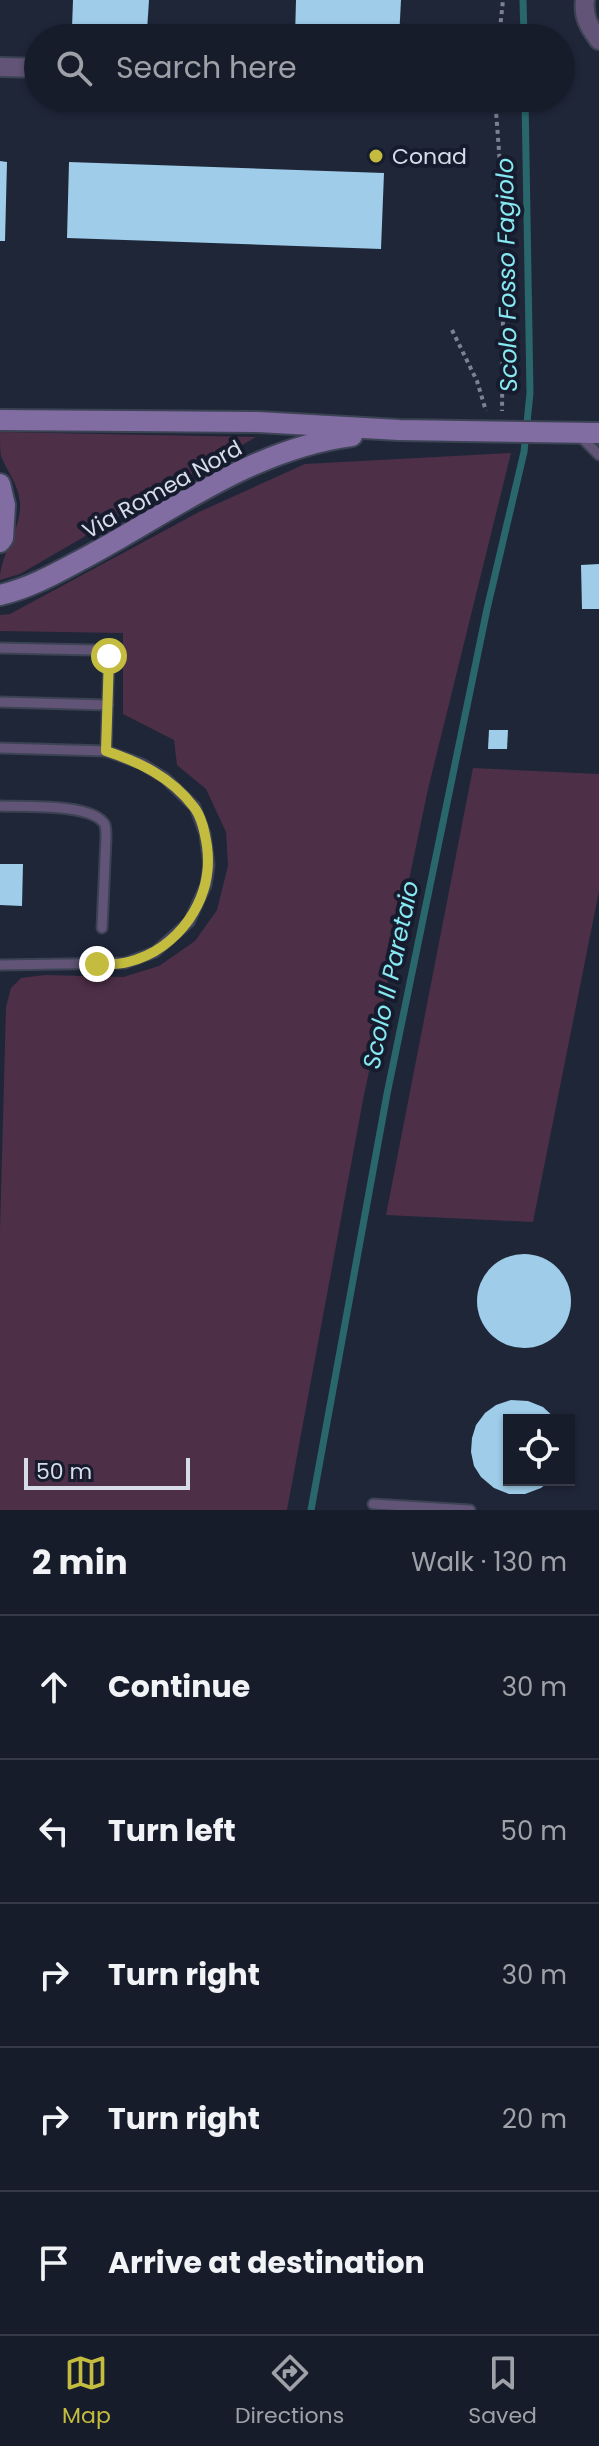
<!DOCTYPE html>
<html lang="en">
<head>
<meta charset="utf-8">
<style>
	:root { --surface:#171c2a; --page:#202532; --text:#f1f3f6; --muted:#9ea1a8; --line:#363a47; --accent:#c4bc3e }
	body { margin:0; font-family:Poppins,sans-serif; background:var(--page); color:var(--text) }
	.controls { position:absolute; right:24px; bottom:24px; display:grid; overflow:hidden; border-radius:0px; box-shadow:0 2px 6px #0004 }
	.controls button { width:72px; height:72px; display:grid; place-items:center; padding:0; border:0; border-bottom:2px solid var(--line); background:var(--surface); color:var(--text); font:40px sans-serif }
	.scale { position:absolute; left:24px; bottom:20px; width:166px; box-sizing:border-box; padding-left:8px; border:4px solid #d7dce9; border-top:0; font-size:22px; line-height:28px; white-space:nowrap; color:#d7dce9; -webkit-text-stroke:6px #161c2e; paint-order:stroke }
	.stop { position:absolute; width:24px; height:24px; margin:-18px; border:6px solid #c4bc3e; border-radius:50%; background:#fff }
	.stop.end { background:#c4bc3e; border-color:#fff; box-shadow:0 2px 8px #0008 }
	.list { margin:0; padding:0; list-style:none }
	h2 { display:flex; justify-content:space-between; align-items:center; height:104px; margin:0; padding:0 32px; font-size:34px }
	h2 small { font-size:26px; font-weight:400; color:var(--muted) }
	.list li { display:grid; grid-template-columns:52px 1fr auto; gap:24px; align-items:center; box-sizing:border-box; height:144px; padding:0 32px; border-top:2px solid var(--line) }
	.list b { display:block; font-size:30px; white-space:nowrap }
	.list em { font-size:26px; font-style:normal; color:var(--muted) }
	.icon { flex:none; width:44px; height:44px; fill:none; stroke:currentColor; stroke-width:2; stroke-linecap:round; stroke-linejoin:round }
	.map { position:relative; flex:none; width:599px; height:1510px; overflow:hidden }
	.search { position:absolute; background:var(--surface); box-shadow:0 2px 6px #0004; left:24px; right:24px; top:24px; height:88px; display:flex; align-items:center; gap:20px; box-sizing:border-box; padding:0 28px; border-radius:44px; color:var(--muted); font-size:30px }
	.sheet { height:824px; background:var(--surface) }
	nav { display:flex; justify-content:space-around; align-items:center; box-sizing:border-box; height:112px; border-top:2px solid var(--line); background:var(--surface); font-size:22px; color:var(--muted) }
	nav a { display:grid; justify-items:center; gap:4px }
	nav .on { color:var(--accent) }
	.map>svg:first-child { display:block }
</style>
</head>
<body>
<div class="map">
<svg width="599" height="1510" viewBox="0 0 599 1510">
	<rect width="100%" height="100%" fill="#1f2638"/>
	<g fill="#4e2f48">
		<path d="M 0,432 L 256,437 L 20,574 L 0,580 C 0,553 22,530 20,502 C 18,483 7,472 1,456 C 0,450 0,439 0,432 Z"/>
		<polygon points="511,453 428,789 363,1100 287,1510 0,1510 0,1231 6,1007 11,988 21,978 45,975 123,977 159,966 195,941 217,910 228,866 226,832 206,789 177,765 174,740 123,714 123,633 0,631 0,615 10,614 199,512 305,464"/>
		<polygon points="473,768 599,774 599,891 533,1222 386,1215"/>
	</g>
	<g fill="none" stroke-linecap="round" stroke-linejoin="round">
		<g stroke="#29676c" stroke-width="7">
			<polyline points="523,0 524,38"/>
			<polyline points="311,1510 387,1094 487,609 524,452 530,393 525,98"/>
		</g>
	</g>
	<g fill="#9ecce9">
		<polygon points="73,0 149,0 147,31 72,28"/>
		<polygon points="296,0 401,0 399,38 295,37"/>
		<polygon points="0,161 7,162 5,241 0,241"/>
		<polygon points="69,162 384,173 381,249 67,238"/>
		<polygon points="599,564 599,609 582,609 581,565"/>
		<polygon points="489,730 508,730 507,749 488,749"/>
		<polygon points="0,864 23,864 22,906 0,905"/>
		<circle cx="524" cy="1301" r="47"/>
		<polygon points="511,1400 528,1401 543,1407 557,1420 509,1420 509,1480 551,1480 541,1488 525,1494 509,1494 494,1488 481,1477 474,1466 471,1452 472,1438 476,1425 485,1413 496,1405"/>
	</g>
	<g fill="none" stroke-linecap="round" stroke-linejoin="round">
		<defs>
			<g id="service">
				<polyline points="579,435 599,455"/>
				<polyline points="0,648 94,650 109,656 106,751"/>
				<polyline points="0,702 108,705"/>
				<polyline points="0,748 106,751 142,764 165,778 195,807 205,834 209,865 206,885 189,922 155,952 125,963 0,965"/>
				<path d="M 0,806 C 22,807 94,803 105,825 C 106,829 106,834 106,838 L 102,928"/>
				<polyline points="373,1504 470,1510"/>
			</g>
			<g id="minor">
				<path d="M 585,0 C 583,17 589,27 599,40"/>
				<polyline points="0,67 38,68"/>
			</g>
			<g id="secondary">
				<polyline points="0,420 258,422 399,430 599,433"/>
				<polyline points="0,484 5,505 3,538 0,542"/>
				<path d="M 0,595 C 29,588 53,575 79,561 C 167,515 250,449 352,436"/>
			</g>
		</defs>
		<use href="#service" stroke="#3c4354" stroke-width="13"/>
		<use href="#minor" stroke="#3c4354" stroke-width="22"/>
		<use href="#secondary" stroke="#3c4354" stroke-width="24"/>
		<g stroke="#7c8291" stroke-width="4" stroke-dasharray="4 4" stroke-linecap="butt">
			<polyline points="499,38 503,0"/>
			<polyline points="495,98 504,217 502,411"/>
			<polyline points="452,330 477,381 486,411"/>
		</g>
		<use href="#service" stroke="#615476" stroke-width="9"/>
		<use href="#minor" stroke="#615476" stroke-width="18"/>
		<use href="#secondary" stroke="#826da3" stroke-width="20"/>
	</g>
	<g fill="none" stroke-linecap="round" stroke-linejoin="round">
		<path stroke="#c4bc3e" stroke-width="10" d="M 97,964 C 107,964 118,965 128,962 C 179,949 214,899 207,846 C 205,834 202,816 193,806 C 171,777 139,762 106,751 L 109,656"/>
	</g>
	<circle fill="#c4bc3e" stroke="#161c2e" stroke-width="3" cx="376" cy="156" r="8"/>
	<g text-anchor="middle" stroke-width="8" stroke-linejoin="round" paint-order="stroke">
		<g font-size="22" fill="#d7dce9" stroke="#161c2e" text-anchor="start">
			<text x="392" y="164">Conad</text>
		</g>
		<g font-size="22" fill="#d7dce9" stroke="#161c2e">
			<text transform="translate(162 489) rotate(-29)" y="8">Via Romea Nord</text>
		</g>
		<g font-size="24" font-style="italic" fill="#87e9f2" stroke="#161c2e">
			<text transform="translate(507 275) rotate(-91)" y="8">Scolo Fosso Fagiolo</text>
			<text transform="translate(391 975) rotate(-78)" y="8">Scolo Il Paretaio</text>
		</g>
	</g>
</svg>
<div class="controls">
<button><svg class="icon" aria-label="locate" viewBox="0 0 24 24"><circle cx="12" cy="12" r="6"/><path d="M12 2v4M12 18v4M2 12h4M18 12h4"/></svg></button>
</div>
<div class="scale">50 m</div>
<div class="stop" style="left:109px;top:656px"></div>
<div class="stop end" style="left:97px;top:964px"></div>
<div class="search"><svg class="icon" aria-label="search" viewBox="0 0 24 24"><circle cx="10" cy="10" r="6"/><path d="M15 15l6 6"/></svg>Search here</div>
</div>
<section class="sheet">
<h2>2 min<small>Walk · 130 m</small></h2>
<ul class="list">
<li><svg class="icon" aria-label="ahead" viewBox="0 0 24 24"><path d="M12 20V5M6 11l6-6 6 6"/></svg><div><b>Continue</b></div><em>30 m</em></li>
<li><svg class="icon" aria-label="left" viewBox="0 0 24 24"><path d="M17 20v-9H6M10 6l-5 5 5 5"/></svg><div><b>Turn left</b></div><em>50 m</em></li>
<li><svg class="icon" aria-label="right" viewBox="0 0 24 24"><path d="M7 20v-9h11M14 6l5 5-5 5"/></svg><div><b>Turn right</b></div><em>30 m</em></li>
<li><svg class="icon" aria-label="right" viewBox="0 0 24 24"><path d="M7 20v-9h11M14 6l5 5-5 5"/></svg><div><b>Turn right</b></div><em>20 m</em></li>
<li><svg class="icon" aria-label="arrive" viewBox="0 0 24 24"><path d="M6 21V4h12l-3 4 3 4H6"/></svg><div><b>Arrive at destination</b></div></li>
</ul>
</section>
<nav>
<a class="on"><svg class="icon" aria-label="map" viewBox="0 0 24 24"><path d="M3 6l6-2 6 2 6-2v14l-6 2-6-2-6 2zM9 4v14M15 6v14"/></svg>Map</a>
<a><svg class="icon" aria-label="directions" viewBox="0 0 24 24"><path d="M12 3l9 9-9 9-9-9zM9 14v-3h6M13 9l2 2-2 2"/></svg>Directions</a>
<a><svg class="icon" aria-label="saved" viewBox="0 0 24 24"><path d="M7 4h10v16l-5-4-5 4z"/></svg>Saved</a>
</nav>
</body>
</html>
